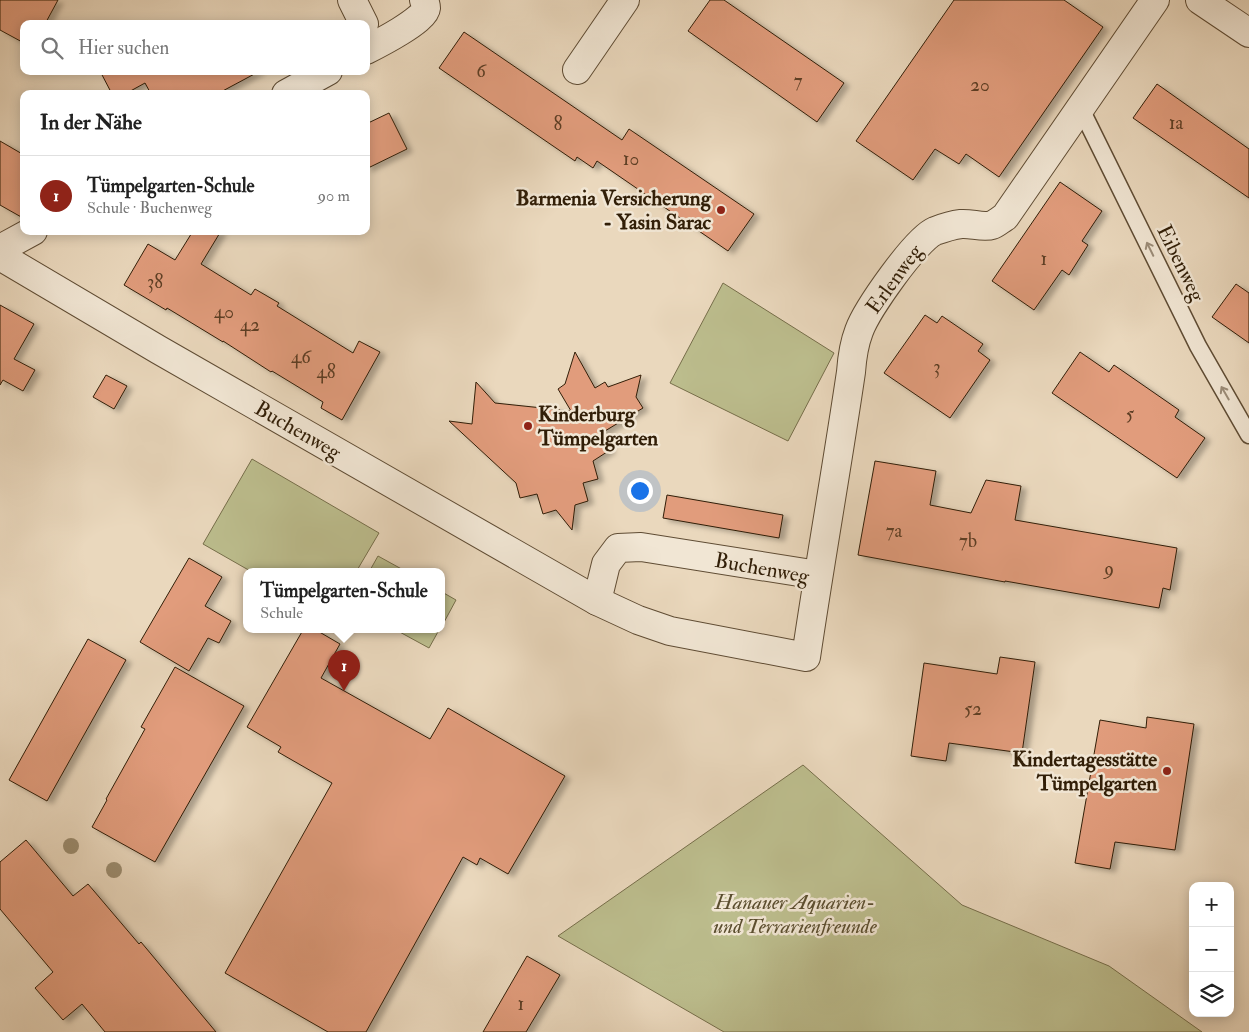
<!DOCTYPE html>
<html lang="de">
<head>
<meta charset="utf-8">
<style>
	:root { --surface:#fff; --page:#f6f6f6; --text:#222; --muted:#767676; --line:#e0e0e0; --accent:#8f2418 }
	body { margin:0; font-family:"IM FELL Double Pica",serif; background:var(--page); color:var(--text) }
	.controls { position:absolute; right:15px; bottom:15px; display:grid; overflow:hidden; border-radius:10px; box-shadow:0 2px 12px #0003 }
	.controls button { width:45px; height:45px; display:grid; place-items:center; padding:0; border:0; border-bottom:1px solid var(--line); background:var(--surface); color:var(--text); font:25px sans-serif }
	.you { position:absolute; left:639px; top:490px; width:18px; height:18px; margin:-12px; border:4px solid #fff; border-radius:50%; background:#1a73e8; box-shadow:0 0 0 8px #1a73e833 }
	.badge { display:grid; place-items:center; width:32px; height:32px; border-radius:50%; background:var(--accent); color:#fff; font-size:16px; font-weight:700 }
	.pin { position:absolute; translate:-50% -41px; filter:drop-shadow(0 1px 2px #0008) }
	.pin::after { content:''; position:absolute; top:26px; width:18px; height:15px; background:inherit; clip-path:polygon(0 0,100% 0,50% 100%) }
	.popup { position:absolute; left:243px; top:568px; width:202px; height:65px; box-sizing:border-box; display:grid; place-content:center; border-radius:10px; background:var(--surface); filter:drop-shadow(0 1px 4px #0005); font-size:16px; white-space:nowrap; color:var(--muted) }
	.popup b { font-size:19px; color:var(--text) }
	.popup::after { content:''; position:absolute; left:50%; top:100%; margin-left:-10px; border:10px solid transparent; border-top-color:var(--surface) }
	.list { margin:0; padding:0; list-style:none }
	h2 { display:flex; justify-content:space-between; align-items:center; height:65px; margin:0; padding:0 20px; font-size:21px }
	h2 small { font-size:16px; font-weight:400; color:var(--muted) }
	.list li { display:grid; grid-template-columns:32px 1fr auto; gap:15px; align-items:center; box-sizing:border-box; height:80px; padding:0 20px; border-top:1px solid var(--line) }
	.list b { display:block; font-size:19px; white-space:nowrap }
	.list p { margin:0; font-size:16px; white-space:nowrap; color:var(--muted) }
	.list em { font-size:16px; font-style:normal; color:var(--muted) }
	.icon { flex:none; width:28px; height:28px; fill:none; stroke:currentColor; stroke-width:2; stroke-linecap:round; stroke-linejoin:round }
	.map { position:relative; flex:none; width:1249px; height:1032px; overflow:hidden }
	.search { position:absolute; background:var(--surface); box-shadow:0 2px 12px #0003; left:20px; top:20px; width:350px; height:55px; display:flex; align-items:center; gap:12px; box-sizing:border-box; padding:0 18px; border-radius:10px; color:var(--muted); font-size:19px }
	.panel { position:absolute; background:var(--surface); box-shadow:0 2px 12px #0003; left:20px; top:90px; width:350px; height:145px; border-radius:10px }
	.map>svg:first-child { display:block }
</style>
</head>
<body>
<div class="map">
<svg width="1249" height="1032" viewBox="0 0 1249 1032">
	<defs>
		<filter id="shadow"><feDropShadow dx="5.5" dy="3" stdDeviation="2.5" flood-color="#0004"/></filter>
	</defs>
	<rect width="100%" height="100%" fill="#ead8bd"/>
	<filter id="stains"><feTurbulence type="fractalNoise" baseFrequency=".004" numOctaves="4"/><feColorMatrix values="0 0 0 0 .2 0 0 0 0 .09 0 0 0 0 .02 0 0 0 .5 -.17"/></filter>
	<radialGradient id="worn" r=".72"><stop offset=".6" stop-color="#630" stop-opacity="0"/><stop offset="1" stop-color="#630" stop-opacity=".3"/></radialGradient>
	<g fill="#bcbd8d" stroke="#766e4a">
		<polygon points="723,283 834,353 788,441 670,383"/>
		<polygon points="252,459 379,533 356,572 252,572 203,544"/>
		<polygon points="378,556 407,572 369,572"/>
		<polygon points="442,592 456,600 442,626"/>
		<polygon points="396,630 439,630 429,648"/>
		<polygon points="803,765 962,905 1109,966 1202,1032 724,1032 558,936"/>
	</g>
	<g fill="#e19c7c" stroke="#311e07" filter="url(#shadow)">
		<polygon points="0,0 58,0 45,24 24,24 24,43 0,30"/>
		<polygon points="710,0 724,0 844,83 817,122 688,31"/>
		<polygon points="954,0 1064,0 1103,27 999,177 966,154 959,164 935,149 913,180 856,141"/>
		<polygon points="464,32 622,140 629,129 754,214 728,251 597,161 593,168 577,157 575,161 439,68"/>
		<polygon points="100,71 260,71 217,94 151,94 145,83 125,94 112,94"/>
		<polygon points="1157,84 1249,149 1249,198 1133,118"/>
		<polygon points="389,113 407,149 366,169 366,124"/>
		<polygon points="0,141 24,155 23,218 0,205"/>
		<polygon points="1060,182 1102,211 1082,241 1088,245 1069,275 1062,270 1034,310 992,281"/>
		<polygon points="193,231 221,231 201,264 251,295 255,289 279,303 277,306 353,353 359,341 380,352 342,420 321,408 323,402 272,371 271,372 223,341 223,342 167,308 166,310 124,285 148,244 175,260"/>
		<polygon points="1236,284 1249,293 1249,343 1212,317"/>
		<polygon points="0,305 34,324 14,359 35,370 23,391 3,380 0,385"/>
		<polygon points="925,315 937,323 942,316 983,344 978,351 990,360 950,418 884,373"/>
		<polygon points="575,352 595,388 605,382 608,387 641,375 636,397 643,408 600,434 610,450 593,461 598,479 583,483 588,501 575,505 572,530 556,510 543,514 537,494 520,498 516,483 449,421 472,424 476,382 495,403 571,411 558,389 565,384"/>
		<polygon points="1080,352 1109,372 1114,365 1179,410 1175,417 1205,438 1177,478 1052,393"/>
		<polygon points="106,375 127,386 114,409 93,397"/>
		<polygon points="875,461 936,471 930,505 971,513 986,480 1021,486 1015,520 1177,548 1170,590 1163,588 1159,608 1005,581 1005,582 858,555"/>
		<polygon points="667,495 783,515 779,538 663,518"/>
		<polygon points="189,558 222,577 205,606 231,621 219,643 208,638 189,671 140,642"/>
		<polygon points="303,630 316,630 340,644 321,678 430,739 448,708 565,776 508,874 480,858 477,865 463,857 366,1032 328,1032 225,973 332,783 278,752 281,747 247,727"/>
		<polygon points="88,639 126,660 47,801 9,780"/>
		<polygon points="1000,657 1035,662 1022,753 949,743 946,761 911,756 924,663 997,674"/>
		<polygon points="175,667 244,706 155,862 92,827 107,800 106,799 145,729 141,727"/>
		<polygon points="1147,717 1194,724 1175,850 1115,842 1110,869 1075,863 1100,720 1146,728"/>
		<polygon points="26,840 73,896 88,884 139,944 141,942 216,1032 105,1032 82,1004 63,1020 35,988 53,972 0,909 0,862"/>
		<polygon points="527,956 560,975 526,1032 483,1032"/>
	</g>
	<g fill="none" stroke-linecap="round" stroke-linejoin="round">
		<defs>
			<polyline id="service" points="1080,107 1198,346 1249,435"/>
			<g id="minor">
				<polyline points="352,0 364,24"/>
				<polyline points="1200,0 1249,33"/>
				<path d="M 366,50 C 378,44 425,20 426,8 C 426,5 425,3 424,0"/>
				<polyline points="577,70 625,0"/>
				<polyline points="286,94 328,71"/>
				<polyline points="0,249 33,231"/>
				<path d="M 0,256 L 159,350 L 597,601 L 638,620 L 670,631 L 806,657 C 820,562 837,467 851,372 C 852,358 854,344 859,331 C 867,309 916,239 935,231 C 943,228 953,225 961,224 C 971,223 983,228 992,225 C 996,224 1001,219 1005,217 L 1155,0"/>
				<polyline points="597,601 606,564 618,548 641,547 818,575"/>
			</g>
		</defs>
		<use href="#service" stroke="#5f4c34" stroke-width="19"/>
		<use href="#minor" stroke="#5f4c34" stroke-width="30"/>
		<use href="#service" stroke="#f1e6d4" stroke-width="16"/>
		<use href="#minor" stroke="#f1e6d4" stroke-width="28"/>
	</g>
	<g fill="#9b8c6f">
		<circle cx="71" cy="846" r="8"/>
		<circle cx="114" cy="870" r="8"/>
	</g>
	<defs><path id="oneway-shaft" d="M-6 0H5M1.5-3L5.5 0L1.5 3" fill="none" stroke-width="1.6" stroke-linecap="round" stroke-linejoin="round" transform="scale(1.25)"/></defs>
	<g stroke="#9b8c78">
		<use href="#oneway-shaft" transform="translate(1150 249) rotate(-116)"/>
		<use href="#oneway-shaft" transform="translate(1225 393) rotate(-120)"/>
	</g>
	<g fill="#8f2418" stroke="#f1e6d4" stroke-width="2">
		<circle cx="721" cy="210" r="5"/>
		<circle cx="528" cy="426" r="5"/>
		<circle cx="1167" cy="771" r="5"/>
	</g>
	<g text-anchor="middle" stroke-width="5" stroke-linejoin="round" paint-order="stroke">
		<g font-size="19" fill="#5d3e24">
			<text x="481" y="77">6</text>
			<text x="798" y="87">7</text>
			<text x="980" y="91">20</text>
			<text x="1176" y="129">1a</text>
			<text x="558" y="130">8</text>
			<text x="631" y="165">10</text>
			<text x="1044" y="265">1</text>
			<text x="155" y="288">38</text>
			<text x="224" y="318">40</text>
			<text x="250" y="331">42</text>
			<text x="301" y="363">46</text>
			<text x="937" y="373">3</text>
			<text x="326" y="378">48</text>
			<text x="1130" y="420">5</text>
			<text x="894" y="537">7a</text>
			<text x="968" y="547">7b</text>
			<text x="1109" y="575">9</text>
			<text x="973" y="715">52</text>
			<text x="521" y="1010">1</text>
		</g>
		<g font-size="21" font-weight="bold" fill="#311e07" stroke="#f1e6d4" text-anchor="end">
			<text x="711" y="205">Barmenia Versicherung<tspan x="711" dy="24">- Yasin Sarac</tspan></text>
			<text x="538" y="421" text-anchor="start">Kinderburg<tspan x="538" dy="24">Tümpelgarten</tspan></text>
			<text x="1157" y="766">Kindertagesstätte<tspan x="1157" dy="24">Tümpelgarten</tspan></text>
		</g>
		<g font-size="21" fill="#311e07" stroke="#f1e6d4">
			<text transform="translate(1181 263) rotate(64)" y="7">Eibenweg</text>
			<text transform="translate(894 279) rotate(-54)" y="7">Erlenweg</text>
			<text transform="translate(298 430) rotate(30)" y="7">Buchenweg</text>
			<text transform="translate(762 568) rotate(10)" y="7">Buchenweg</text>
		</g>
		<g font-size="21" font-style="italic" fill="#5b4e2f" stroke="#f1e6d4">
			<text x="795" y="909">Hanauer Aquarien-<tspan x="795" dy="24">und Terrarienfreunde</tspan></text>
		</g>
	</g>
	<rect width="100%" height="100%" filter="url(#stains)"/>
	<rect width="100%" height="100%" fill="url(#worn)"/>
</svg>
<div class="controls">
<button>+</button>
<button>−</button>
<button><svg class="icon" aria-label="layers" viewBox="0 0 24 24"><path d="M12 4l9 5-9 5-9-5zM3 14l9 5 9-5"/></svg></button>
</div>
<div class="you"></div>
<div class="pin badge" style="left:344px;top:691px">1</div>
<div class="popup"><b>Tümpelgarten-Schule</b>Schule</div>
<div class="search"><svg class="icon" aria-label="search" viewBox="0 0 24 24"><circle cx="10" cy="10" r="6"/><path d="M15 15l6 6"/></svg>Hier suchen</div>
<section class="panel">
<h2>In der Nähe<small></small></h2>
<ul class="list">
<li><span class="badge">1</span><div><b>Tümpelgarten-Schule</b><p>Schule · Buchenweg</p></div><em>90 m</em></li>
</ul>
</section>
</div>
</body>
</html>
